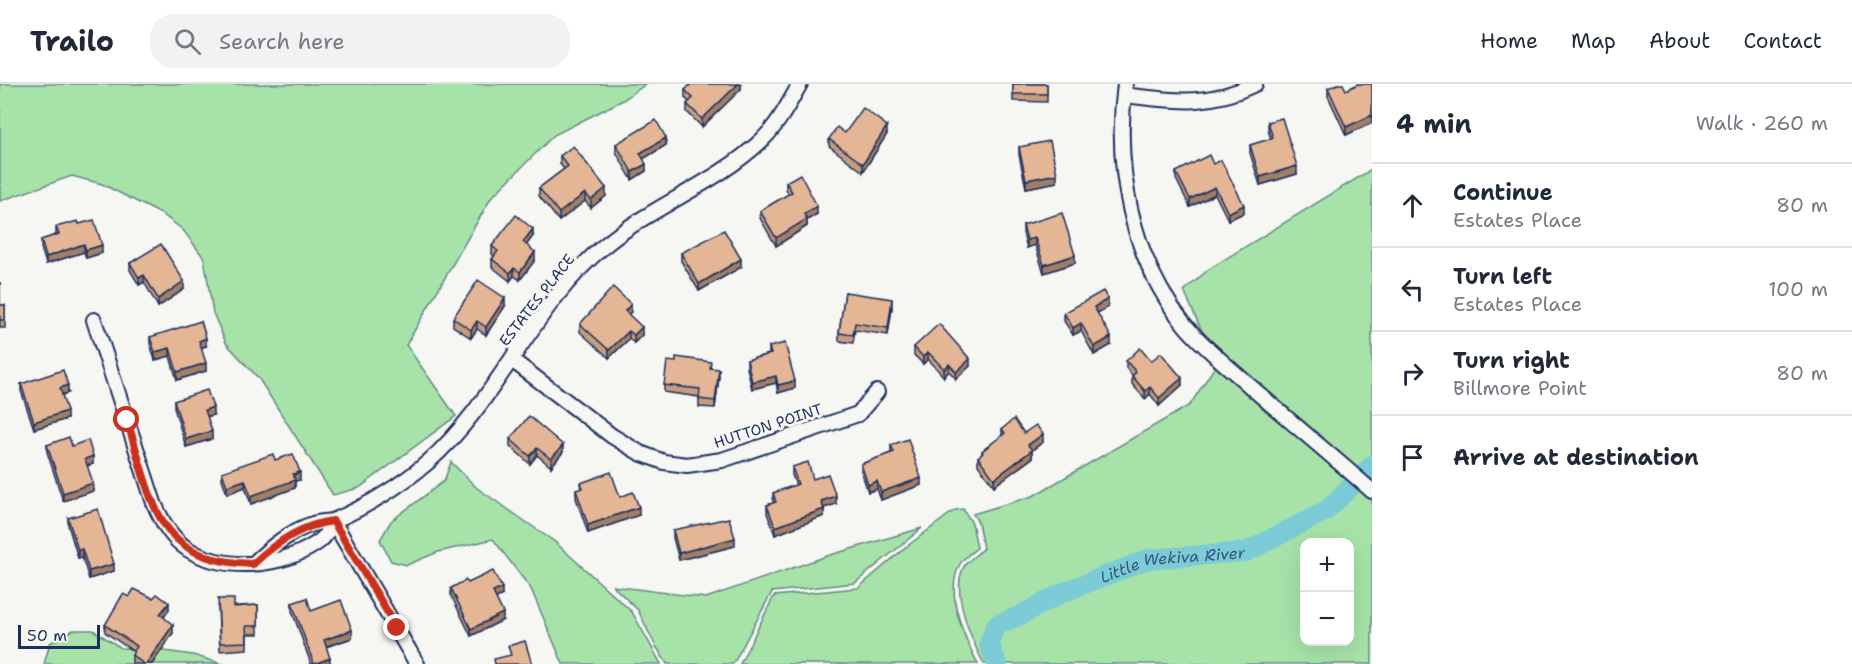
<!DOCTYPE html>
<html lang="en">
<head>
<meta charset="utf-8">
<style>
	:root { --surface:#fff; --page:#f2f2f3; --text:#1f2937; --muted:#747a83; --line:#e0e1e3 }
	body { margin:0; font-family:"Shantell Sans",sans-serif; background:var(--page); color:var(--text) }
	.controls { position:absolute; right:18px; bottom:18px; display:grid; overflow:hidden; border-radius:12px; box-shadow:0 6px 24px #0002 }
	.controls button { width:54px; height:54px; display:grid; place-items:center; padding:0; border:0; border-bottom:2px solid var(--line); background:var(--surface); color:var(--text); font:30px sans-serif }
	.scale { position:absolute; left:18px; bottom:15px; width:82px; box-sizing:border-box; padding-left:6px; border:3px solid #1b2f5e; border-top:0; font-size:16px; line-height:21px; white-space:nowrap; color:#1b2f5e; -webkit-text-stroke:4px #f6f6f2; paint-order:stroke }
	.stop { position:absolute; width:18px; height:18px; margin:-14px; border:4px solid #c8321e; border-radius:50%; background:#fff }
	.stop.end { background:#c8321e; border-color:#fff; box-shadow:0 2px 6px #0008 }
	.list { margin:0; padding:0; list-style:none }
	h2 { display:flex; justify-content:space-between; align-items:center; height:78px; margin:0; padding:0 24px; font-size:26px }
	h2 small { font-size:20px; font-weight:400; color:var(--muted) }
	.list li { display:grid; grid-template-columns:39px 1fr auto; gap:18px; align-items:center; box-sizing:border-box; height:84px; padding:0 24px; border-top:2px solid var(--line) }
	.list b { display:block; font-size:22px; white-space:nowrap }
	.list p { margin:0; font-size:20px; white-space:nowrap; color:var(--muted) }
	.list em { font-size:20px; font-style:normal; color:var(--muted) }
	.icon { flex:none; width:33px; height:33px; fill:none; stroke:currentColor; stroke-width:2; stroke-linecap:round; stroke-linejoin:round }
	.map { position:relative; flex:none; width:1372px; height:580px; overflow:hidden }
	header { display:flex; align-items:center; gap:36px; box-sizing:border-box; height:84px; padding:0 30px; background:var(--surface); border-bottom:2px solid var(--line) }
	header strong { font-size:28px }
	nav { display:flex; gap:33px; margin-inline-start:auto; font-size:21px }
	.search { width:420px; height:54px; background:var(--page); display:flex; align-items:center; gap:15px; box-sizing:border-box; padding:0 21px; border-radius:24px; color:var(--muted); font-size:22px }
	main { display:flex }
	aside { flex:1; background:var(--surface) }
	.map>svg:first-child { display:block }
</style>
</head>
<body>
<header>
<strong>Trailo</strong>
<div class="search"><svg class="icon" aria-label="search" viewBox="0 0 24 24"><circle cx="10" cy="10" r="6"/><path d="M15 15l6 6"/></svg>Search here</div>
<nav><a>Home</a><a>Map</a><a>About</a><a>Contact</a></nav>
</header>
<main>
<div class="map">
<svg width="1372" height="580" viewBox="0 0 1372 580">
	<rect width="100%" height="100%" fill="#f6f6f2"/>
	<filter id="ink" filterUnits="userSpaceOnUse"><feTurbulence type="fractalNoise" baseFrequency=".0167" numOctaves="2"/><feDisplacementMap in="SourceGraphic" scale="12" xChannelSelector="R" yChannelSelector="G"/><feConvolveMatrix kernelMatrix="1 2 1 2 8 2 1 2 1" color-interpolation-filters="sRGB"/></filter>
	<g filter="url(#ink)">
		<g fill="#a7e3a9" stroke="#618984" stroke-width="1.5" fill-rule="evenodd">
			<polygon points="0,0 646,0 623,16 554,51 491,114 406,261 456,332 359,404 333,411 259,295 226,259 213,229 204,174 183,146 163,131 102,100 72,92 0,117"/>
			<polygon points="1372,85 1372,399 1215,263 1204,252 1184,207 1209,185"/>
			<path d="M 1212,277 L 1372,415 L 1372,580 L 984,580 C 972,557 949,505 965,481 C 970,474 978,471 983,464 L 978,438 L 973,430 L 1033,412 L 1190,321 L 1214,284 ZM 1304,458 L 1350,458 L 1350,558 L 1304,558 Z"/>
			<polygon points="451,378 477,404 555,458 632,528 661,580 563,580 531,505 493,455 438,468 407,481 391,477 380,456 391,437 444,397"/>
			<path d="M 963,425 L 972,439 L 977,464 C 972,468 963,474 960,480 C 944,509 964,553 978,580 L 740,580 L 774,512 L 858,504 L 906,463 L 955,426 Z"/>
			<polygon points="922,444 855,499 772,508 733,580 667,580 654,559 638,526 613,502 706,514 827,472"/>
			<polygon points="73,546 93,546 121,564 150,565 193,571 222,580 44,580 50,559"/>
		</g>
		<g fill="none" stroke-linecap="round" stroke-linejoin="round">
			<path stroke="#7bcbd6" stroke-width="20" id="s1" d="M 997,580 L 989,560 L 996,541 L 1021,531 L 1064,508 L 1148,475 L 1246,468 L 1327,426 L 1372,381"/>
			<defs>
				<g id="minor">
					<path d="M 1125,0 C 1114,82 1131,175 1185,241 C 1204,264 1229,283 1251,303 C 1291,338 1332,372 1372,407"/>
					<path d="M 1124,11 C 1174,17 1208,23 1255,0"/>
					<path d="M 94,236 L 154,419 C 161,435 168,449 182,461 C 218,490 286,484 321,456 C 326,452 330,443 333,437"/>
					<polyline points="512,276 612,352 640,369 664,378 687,381 722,376 858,330 877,308"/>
					<polyline points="333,437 417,580"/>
					<path d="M 253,480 C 270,464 290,447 313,440 C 320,437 328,439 335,436 C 366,423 401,401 427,379 C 498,317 532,222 604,162 C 653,121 716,100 762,56 C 778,41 789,19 800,0"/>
				</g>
			</defs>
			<use href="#minor" stroke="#1b2f5e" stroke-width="18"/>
			<use href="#minor" stroke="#f6f6f2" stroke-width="14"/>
		</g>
		<g fill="#c59d80" stroke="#1b2f5e" stroke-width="1.5">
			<polygon points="741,0 741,5 702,43 687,28 687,20 689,18 685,14 685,6"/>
			<polygon points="1013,0 1047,0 1047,18 1013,17"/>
			<polygon points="1372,0 1372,39 1346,51 1328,12 1328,4 1346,6"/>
			<polygon points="1268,38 1297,90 1260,101 1250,69 1250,61 1271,55 1268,46"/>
			<polygon points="845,49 887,50 863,88 829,62 829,55"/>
			<polygon points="616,60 666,61 643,75 646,87 632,96 616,68"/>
			<polygon points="1019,63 1057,98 1026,104 1019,71"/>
			<polygon points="560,72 606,112 591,124 585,117 559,137 539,112 539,104 564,85 560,80"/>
			<polygon points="1213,80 1244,129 1228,136 1215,110 1190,123 1176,95 1176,88"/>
			<polygon points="786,98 817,130 807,136 807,142 776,162 760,134 760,127 789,110 786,106"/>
			<polygon points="79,140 102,169 86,174 84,168 46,180 41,164 41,156 56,151 56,143"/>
			<polygon points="1023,141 1075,179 1044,189 1035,161 1027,164 1023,149"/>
			<polygon points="533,152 526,161 535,176 520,196 514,192 510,197 492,183 492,175 494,172 492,170 492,162"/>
			<polygon points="681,169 741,183 699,207 681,177"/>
			<polygon points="130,179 184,205 158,223 144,198 139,201 130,186"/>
			<polygon points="0,198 0,221 5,221 5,244 0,244"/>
			<polygon points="845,208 892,223 888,251 855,246 853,259 839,257 839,249"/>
			<polygon points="505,222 486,251 477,245 471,254 453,242 453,234"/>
			<polygon points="1108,223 1097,229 1111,261 1094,271 1081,247 1073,251 1064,237 1064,229"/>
			<polygon points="631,228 628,230 642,251 634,259 629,255 609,274 580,248 580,240"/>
			<polygon points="150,253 206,262 201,264 206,287 177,296 170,272 155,276 150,260"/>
			<polygon points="769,263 795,304 778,309 776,299 752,305 747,284 747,276 769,270"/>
			<polygon points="914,263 970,282 956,295 949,287 944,293 928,275 923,280 914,271"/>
			<polygon points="1126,277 1151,277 1182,301 1159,322 1150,310 1145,315 1132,300 1132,291 1126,284"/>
			<polygon points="711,284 719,293 715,324 699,323 699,313 664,308 664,301"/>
			<polygon points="21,300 68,309 62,311 67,335 34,345 21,307"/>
			<polygon points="174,317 213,331 207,333 212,355 186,363 174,324"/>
			<polygon points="1002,345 1024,349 1043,358 1032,366 1032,374 994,402 978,381 978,373 982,370 982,367 1002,352"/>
			<polygon points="510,355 563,368 551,383 537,371 530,380 510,362"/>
			<polygon points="47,361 72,362 93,380 87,382 93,407 63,417 47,368"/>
			<polygon points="891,361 921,401 881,416 877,405 868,408 861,387 861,380 891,369"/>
			<polygon points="275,376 300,396 295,397 295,404 251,420 245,403 227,410 222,395 222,388"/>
			<polygon points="792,383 813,395 836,420 824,424 824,432 775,451 767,429 767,421 773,419 773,409 796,401 792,391"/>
			<polygon points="581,399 620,413 639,431 588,449 576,414 576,406 581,405"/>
			<polygon points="68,434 114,487 89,495 82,473 78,474 68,441"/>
			<polygon points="673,446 735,462 679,476 673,454"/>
			<polygon points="468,499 502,511 496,514 503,536 471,552 451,511 451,504"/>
			<polygon points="129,513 169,526 164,533 173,549 152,580 134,580 132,579 132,571 134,568 105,548 105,541"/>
			<polygon points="292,519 311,527 352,554 326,563 330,580 311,580 292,527"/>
			<polygon points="258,521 258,550 247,550 247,565 220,567 218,523"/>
		</g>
		<g fill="#a07f68" stroke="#1b2f5e" stroke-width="1.5">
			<polygon points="738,0 741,0 741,5 702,43 702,35"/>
			<polygon points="1372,31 1372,39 1346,51 1346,43"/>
			<polygon points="887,42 887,50 863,88 863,80"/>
			<polygon points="666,54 666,61 640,77 640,69"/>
			<polygon points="646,80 646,87 632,96 632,88"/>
			<polygon points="1297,82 1297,90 1260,101 1260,93"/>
			<polygon points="1057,90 1057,98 1026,104 1026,96"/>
			<polygon points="1215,103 1215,110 1190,123 1190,115"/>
			<polygon points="606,104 606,112 591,124 591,116"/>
			<polygon points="585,109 585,117 559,137 559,129"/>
			<polygon points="1244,121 1244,129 1228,136 1228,129"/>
			<polygon points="817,122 817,130 807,136 807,142 776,162 776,154 804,130"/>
			<polygon points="533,145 533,152 523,166 523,158"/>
			<polygon points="1035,154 1035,161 1027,164 1027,156"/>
			<polygon points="84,160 84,168 46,180 46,173"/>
			<polygon points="102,161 102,169 86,174 86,166"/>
			<polygon points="535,168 535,176 520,196 520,188"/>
			<polygon points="1075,171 1075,179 1044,189 1044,181"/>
			<polygon points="741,175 741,183 699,207 699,200"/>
			<polygon points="514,184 514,192 510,197 510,189"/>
			<polygon points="144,191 144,198 139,201 139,194"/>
			<polygon points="184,197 184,205 158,223 158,215"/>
			<polygon points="505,214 505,222 486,251 486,243"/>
			<polygon points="892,215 892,223 888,251 888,244"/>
			<polygon points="1108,215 1108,223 1094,231 1094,223"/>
			<polygon points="631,220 631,228 625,234 625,227"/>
			<polygon points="477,237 477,245 471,254 471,246"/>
			<polygon points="1081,239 1081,247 1073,251 1073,244"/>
			<polygon points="642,243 642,251 634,259 634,251"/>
			<polygon points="629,247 629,255 609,274 609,266"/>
			<polygon points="1111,253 1111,261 1094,271 1094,263"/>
			<polygon points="206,254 206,262 199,264 199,257"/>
			<polygon points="170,264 170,272 155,276 155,268"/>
			<polygon points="928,268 928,275 923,280 923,273"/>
			<polygon points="970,275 970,282 956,295 956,288"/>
			<polygon points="206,279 206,287 177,296 177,288"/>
			<polygon points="949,280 949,287 944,293 944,285"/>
			<polygon points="719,285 719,293 715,324 715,317"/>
			<polygon points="776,292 776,299 752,305 752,298"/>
			<polygon points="1182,294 1182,301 1159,322 1159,314"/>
			<polygon points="795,297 795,304 778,309 778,301"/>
			<polygon points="68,301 68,309 60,311 60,304"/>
			<polygon points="1150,303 1150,310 1145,315 1145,307"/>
			<polygon points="213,323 213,331 205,333 205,326"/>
			<polygon points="67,327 67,335 34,345 34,338"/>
			<polygon points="212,347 212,355 186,363 186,355"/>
			<polygon points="1043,350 1043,358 1028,369 1028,361"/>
			<polygon points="563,361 563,368 551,383 551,375"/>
			<polygon points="537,364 537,371 530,380 530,372"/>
			<polygon points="1032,366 1032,374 994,402 994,395"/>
			<polygon points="93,372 93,380 85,382 85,375"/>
			<polygon points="300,388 300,396 295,397 295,404 251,420 251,412"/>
			<polygon points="921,394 921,401 881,416 881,408"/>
			<polygon points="245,396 245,403 227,410 227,402"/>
			<polygon points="877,397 877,405 868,408 868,401"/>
			<polygon points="93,399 93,407 63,417 63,409"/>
			<polygon points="836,412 836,420 821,425 821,417"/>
			<polygon points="639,423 639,431 588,449 588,441"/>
			<polygon points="824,425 824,432 775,451 775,443"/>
			<polygon points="735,454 735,462 679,476 679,469"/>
			<polygon points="82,465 82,473 78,474 78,466"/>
			<polygon points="114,480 114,487 89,495 89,487"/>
			<polygon points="502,504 502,511 493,516 493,508"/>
			<polygon points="169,519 169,526 160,537 160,530"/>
			<polygon points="503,529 503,536 471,552 471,545"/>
			<polygon points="173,541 173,549 152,580 146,580"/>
			<polygon points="352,546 352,554 324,563 324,556"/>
			<polygon points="330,574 330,580 314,580"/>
		</g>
		<g fill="#e5b695" stroke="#1b2f5e" stroke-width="1.5">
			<polygon points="691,0 738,0 702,35 687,20 693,14 685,6"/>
			<rect x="1013" y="0" width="34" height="10"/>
			<polygon points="1338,0 1343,0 1346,6 1358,0 1372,0 1372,31 1346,43 1328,4"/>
			<polygon points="863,24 887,42 863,80 829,55 837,43 845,49"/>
			<polygon points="1282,34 1297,82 1260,93 1250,61 1273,54 1268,38"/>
			<polygon points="656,36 666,54 640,69 646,80 632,88 616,60"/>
			<polygon points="1050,57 1057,90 1026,96 1019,63"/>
			<polygon points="573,62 606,104 591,116 585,109 559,129 539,104 568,82 560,72"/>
			<polygon points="1209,71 1213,80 1221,76 1244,121 1228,129 1215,103 1190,115 1176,88"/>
			<polygon points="800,90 817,122 804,130 807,135 776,154 760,127 792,108 786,98"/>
			<polygon points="1062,129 1075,171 1044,181 1035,154 1027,156 1023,141"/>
			<polygon points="516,131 533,145 523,158 535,168 520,188 514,184 510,189 492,175 498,167 492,162"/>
			<polygon points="94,136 102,161 86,166 84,160 46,173 41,156 59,150 56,143 78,137 79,140"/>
			<polygon points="724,146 741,175 699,200 681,169"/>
			<polygon points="161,160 184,197 158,215 144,191 139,194 130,179"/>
			<polygon points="478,196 505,214 486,243 477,237 471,246 453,234"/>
			<polygon points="0,198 0,221 5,221 5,236 0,236"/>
			<polygon points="613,203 631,220 625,227 642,243 634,251 629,247 609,266 580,240"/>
			<polygon points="1103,207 1108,215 1094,223 1111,253 1094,263 1081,239 1073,244 1064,229"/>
			<polygon points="845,208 892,215 888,244 855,239 853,251 839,249"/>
			<polygon points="201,237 206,254 199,257 206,279 177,288 170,264 155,268 150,253"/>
			<polygon points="939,240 970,275 956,288 949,280 944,285 928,268 923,273 914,263"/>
			<polygon points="785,259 795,297 778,301 776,292 752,298 747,276 771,270 769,263"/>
			<polygon points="1140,264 1151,277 1161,269 1182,294 1159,314 1150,303 1145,307 1132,292 1136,288 1126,277"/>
			<polygon points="676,273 711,278 710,284 719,285 715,317 699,315 700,305 664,301 667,277 676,278"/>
			<polygon points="63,286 68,301 60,304 67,327 34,338 21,300"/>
			<polygon points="207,306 213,323 205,326 212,347 186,355 174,317"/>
			<polygon points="529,332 563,361 551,375 537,364 530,372 510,355"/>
			<polygon points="1014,335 1024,349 1036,341 1043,350 1028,361 1032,366 994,395 978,373 983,369 982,367 1005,349 1002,345"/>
			<polygon points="69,353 72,362 88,356 93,372 85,375 93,399 63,409 47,361"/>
			<polygon points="908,355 921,394 881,408 877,397 868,401 861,380 894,368 891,361"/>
			<polygon points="273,370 275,376 293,370 300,388 293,390 295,396 251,412 245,396 227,402 222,388"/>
			<polygon points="808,378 813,395 828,390 836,412 821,417 824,425 775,443 767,421 776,418 773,409 798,400 792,383"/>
			<polygon points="611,388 620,413 633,408 639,423 588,441 576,406 583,404 581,399"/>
			<polygon points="98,425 114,480 89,487 82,465 78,466 68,434"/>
			<polygon points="729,434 735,454 679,469 673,446"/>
			<polygon points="493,487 502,504 493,508 503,529 471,545 451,504 466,496 468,499"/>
			<polygon points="134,505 153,514 157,510 169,519 160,530 173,541 146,580 144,580 132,571 137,562 105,541 123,510 129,513"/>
			<polygon points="307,514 311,527 341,516 352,546 324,556 330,574 314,580 292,519"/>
			<polygon points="218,515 234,515 234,523 258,521 258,542 246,542 247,558 220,559"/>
			<polygon points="525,557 532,580 495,580 494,575 511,571 508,562"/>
		</g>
	</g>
	<g fill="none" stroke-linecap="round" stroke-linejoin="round" filter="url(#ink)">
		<path stroke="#c8321e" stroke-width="8" d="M 127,336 C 152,415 154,478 253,480 C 276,458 302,441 333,437 L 397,544"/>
	</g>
	<g text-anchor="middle" stroke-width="6" stroke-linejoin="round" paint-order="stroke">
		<g font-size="15" fill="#1b2f5e" stroke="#f6f6f2">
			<text transform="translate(537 216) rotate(-52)" y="5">ESTATES PLACE</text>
			<text transform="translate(768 342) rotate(-18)" y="5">HUTTON POINT</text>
		</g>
		<g font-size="16" font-style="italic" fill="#33567c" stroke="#f6f6f2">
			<text dy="6" stroke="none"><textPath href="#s1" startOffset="231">Little Wekiva River</textPath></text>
		</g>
	</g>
</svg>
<div class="controls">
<button>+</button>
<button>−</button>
</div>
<div class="scale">50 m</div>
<div class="stop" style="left:127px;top:336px"></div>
<div class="stop end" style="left:397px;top:544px"></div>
</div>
<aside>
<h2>4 min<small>Walk · 260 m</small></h2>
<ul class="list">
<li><svg class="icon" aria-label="ahead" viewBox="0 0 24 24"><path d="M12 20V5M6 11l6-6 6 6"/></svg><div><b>Continue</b><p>Estates Place</p></div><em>80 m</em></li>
<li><svg class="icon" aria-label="left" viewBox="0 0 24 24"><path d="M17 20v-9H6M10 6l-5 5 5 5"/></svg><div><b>Turn left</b><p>Estates Place</p></div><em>100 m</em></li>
<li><svg class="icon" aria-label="right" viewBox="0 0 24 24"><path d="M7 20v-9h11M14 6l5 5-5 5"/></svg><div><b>Turn right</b><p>Billmore Point</p></div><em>80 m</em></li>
<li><svg class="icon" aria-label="arrive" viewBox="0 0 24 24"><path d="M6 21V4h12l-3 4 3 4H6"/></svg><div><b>Arrive at destination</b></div></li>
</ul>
</aside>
</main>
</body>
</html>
